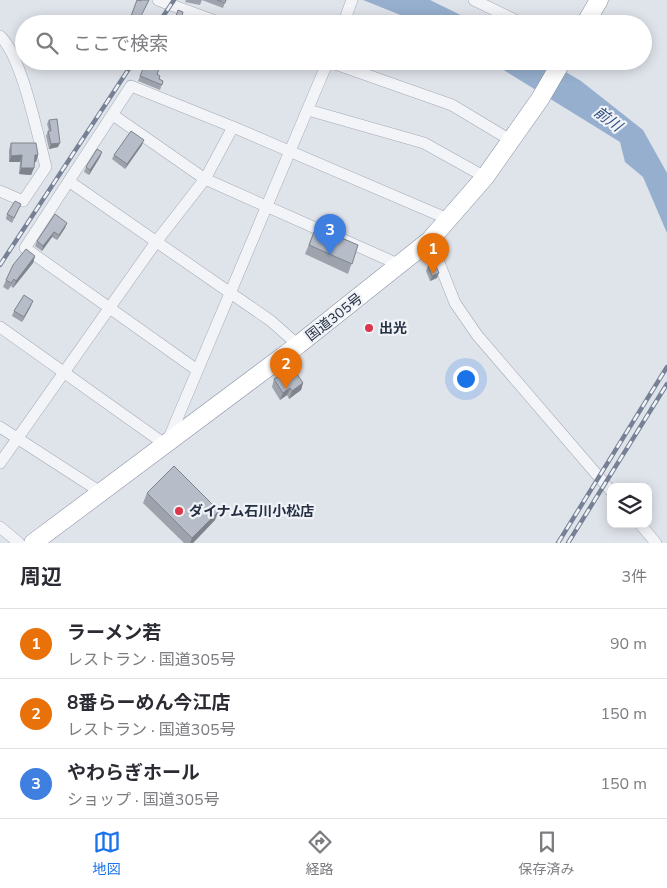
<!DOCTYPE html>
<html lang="ja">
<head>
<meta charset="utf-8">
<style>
	:root { --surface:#fff; --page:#f7f7f7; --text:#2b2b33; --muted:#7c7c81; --line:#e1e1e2; --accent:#1a73e8 }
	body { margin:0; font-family:"Nunito Sans","Noto Sans JP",sans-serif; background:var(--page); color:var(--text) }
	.controls { position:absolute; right:15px; bottom:15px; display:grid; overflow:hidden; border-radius:10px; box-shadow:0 2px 12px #0003 }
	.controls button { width:45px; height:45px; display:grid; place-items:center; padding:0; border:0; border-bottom:1px solid var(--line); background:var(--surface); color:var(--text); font:25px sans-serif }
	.you { position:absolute; left:465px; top:378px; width:18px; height:18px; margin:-12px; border:4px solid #fff; border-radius:50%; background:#1a73e8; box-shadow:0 0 0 8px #1a73e833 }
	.badge { display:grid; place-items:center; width:32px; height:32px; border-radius:50%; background:var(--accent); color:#fff; font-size:16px; font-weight:700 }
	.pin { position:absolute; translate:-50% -41px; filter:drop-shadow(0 1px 2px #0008) }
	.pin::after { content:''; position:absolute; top:26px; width:18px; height:15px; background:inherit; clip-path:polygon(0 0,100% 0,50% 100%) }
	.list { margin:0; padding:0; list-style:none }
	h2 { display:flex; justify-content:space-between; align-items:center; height:65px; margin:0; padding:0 20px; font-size:21px }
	h2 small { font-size:16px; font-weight:400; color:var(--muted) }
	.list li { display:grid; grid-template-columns:32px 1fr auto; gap:15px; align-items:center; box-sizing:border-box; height:70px; padding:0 20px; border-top:1px solid var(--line) }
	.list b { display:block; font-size:19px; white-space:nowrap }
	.list p { margin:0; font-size:16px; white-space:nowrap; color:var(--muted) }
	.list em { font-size:16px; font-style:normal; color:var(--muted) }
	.icon { flex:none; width:28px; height:28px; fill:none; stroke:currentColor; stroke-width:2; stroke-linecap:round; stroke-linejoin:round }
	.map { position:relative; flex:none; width:667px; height:543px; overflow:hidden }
	.search { position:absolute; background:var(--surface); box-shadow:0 2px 12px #0003; left:15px; right:15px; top:15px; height:55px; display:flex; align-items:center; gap:12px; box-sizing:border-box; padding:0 18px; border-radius:28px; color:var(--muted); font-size:19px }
	.sheet { height:275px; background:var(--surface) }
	nav { display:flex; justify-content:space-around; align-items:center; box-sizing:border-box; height:70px; border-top:1px solid var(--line); background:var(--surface); font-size:14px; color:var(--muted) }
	nav a { display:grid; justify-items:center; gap:2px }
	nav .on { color:var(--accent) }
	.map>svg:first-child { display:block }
</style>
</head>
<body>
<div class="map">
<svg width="667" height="543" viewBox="0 0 667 543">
	<rect width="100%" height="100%" fill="#dfe3ea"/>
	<g fill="#96afce">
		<polygon points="363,0 430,0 479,24 423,24"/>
		<polygon points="489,61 547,61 581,81 643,130 667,173 667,233 643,177 625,162 620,142"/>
	</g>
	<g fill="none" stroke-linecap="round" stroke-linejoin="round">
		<defs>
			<g id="minor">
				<polyline points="158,0 223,24"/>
				<polyline points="474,0 523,24"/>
				<polyline points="343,24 352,0"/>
				<path d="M 0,36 C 22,56 38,137 46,167 L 23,201 L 0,191"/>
				<polyline points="327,61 452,105 512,141"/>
				<polyline points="308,110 424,143 485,177"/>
				<polyline points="113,115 205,179 329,234"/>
				<polyline points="70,182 271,321 298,345"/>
				<polyline points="344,240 400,265"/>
				<polyline points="430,240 455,303 477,335 611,491"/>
				<polyline points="0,327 166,445 328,61"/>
				<polyline points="197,370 25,248 131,86 233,127"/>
				<polyline points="0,427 102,493"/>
				<polyline points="0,463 156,242 205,179 233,127 448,219"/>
				<polyline points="640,524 656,543"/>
				<polyline points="0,527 19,543"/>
			</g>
			<g id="highway">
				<polyline points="585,24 599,0"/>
				<polyline points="33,543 298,345 430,240 485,177 540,99 562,61"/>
			</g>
		</defs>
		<use href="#minor" stroke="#a4aab5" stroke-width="12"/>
		<use href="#highway" stroke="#858fa2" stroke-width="19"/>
		<use href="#minor" stroke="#f2f4f8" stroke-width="11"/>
		<use href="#highway" stroke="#fff" stroke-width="18"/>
		<defs>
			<g id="rail">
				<polyline points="158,24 174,0"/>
				<polyline points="0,265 134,61"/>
				<polyline points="558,543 667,367"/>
				<polyline points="568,543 667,384"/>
			</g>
		</defs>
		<use href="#rail" stroke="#778195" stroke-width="4.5"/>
		<use href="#rail" stroke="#eff2f7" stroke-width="2.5" stroke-dasharray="8" stroke-linecap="butt"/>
	</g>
	<g fill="#9da2ac">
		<polygon points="137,0 141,1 141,0 149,0 137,24 130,24 128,23"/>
		<polygon points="186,0 226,0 223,8 202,0 200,5 185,2"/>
		<polygon points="149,61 171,61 168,70 160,67 157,74 159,79 163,81 160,90 138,81 143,69 146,70"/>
		<polygon points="49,120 58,147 49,149 46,136 48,131 49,131 47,124"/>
		<polygon points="11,143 38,155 36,162 34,162 34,168 31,175 19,174 20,162 9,162 9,150"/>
		<polygon points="142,145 125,169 112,159 114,155"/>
		<polygon points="102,152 100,157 89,175 84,172 86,167"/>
		<polygon points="21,204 12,223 6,219 7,214"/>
		<polygon points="67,223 65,228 57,240 52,237 42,251 35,246 37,241"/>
		<polygon points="316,227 358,245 348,274 305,254"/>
		<polygon points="35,256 33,263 13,288 11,286 8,290 3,287 6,280"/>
		<polygon points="428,266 437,278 430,281 426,271"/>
		<polygon points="31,306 22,322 12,316 14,311"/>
		<polygon points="274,379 303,383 301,390 289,399 287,395 280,400 272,387"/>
		<polygon points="147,493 215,520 193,543 184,543 143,503"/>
	</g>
	<g fill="#7f848c">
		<polygon points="144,140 142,145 125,169 127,164"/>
		<polygon points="60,143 58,147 49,149 51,144"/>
		<polygon points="102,152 100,157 89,175 90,170"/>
		<polygon points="22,155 20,162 9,162 11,156"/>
		<polygon points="35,155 38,155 36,162 32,162"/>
		<polygon points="21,168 34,168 31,175 19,174"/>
		<polygon points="67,223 65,228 57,240 59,235"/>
		<polygon points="54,232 52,237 42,251 43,246"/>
		<polygon points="35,256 33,263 13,288 16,281"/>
		<polygon points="439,273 437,278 430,281 432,276"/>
		<polygon points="33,301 31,306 22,322 24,317"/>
		<polygon points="303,383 301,390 289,399 292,391"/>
		<polygon points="290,388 287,395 280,400 283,393"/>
		<polygon points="219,511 215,520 193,543 190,543 192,538"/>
	</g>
	<g fill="#b6bcc8" stroke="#7f848c">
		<polygon points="137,0 141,1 141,0 149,0 138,22 130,19"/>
		<polygon points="217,0 226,0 225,3"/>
		<polygon points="178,10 183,12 181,19 185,22 184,24 171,24 174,16 176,16"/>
		<polygon points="149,61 171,61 170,65 162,62 157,74 160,76 159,79 163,81 162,85 140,76 143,69 146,70"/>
		<polygon points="57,119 60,143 51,144 48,131 51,131 49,120"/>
		<polygon points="131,131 144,140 127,164 114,155"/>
		<polygon points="11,143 36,143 38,155 35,155 34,168 21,168 22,155 11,156"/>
		<polygon points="97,149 102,152 90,170 86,167"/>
		<polygon points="15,201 21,204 14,218 7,214"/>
		<polygon points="55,214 67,223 59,235 54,232 43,246 37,241"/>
		<polygon points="316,227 358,245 352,264 309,245"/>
		<polygon points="26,249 35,256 16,281 14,279 11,283 6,280 13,265"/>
		<polygon points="435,264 439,273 432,276 428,266"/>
		<polygon points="24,295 33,301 24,317 14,311"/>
		<polygon points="293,368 303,383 292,391 290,388 283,393 274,379"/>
		<polygon points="174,466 219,511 192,538 147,493"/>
	</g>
	<g fill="#dc364a" stroke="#eff2f7" stroke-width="2">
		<circle cx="369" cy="328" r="5"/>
		<circle cx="179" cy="511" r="5"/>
	</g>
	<g text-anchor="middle" stroke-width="4.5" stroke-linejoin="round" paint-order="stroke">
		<g font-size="14" fill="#263043" stroke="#eff2f7">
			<text transform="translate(334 317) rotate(-38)" y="5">国道305号</text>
		</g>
		<g font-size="14" font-weight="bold" fill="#263043" stroke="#eff2f7" text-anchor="start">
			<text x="379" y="333">出光</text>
			<text x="189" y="516">ダイナム石川小松店</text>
		</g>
		<g font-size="15" font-style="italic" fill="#2c4d7b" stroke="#eff2f7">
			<text transform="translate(608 119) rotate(37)" y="5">前川</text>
		</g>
	</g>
</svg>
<div class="controls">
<button><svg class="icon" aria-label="layers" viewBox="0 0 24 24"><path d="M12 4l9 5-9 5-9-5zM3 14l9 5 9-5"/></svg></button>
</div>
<div class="you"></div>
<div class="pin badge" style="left:433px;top:274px;background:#e8710a">1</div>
<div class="pin badge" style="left:286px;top:389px;background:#e8710a">2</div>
<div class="pin badge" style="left:330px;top:255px;background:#3f7fe0">3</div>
<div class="search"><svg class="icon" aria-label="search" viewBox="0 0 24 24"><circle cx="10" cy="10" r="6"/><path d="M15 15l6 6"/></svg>ここで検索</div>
</div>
<section class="sheet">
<h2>周辺<small>3件</small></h2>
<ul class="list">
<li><span class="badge" style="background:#e8710a">1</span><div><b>ラーメン若</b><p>レストラン · 国道305号</p></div><em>90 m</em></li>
<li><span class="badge" style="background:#e8710a">2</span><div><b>8番らーめん今江店</b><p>レストラン · 国道305号</p></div><em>150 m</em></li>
<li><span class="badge" style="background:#3f7fe0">3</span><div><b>やわらぎホール</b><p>ショップ · 国道305号</p></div><em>150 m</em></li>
</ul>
</section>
<nav>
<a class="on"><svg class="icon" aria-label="map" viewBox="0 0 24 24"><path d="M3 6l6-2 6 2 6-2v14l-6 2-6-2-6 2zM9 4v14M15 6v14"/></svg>地図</a>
<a><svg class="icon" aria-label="directions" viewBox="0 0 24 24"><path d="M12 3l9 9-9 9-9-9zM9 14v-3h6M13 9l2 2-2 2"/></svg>経路</a>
<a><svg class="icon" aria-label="saved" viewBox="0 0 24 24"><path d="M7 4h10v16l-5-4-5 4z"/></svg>保存済み</a>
</nav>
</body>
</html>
